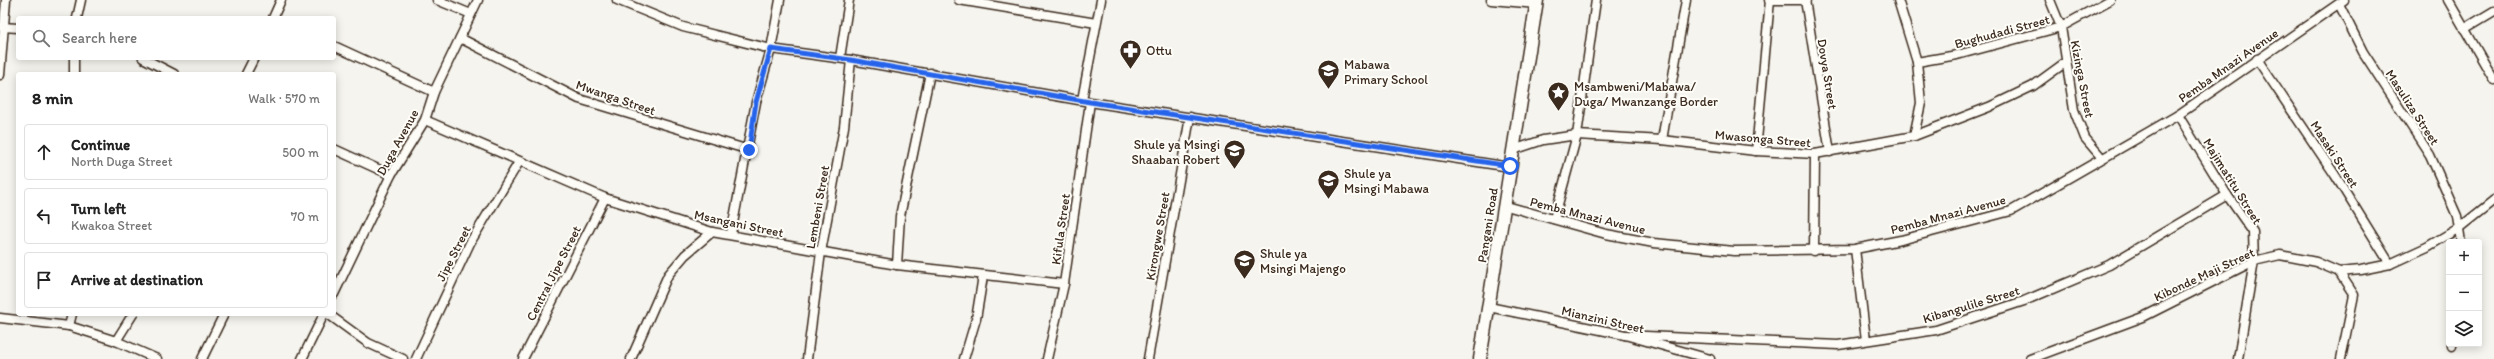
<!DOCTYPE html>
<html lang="en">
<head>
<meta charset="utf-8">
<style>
	:root { --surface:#fff; --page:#f6f6f6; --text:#222; --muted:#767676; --line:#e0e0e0 }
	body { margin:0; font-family:Itim,sans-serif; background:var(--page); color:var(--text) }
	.controls { position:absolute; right:12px; bottom:12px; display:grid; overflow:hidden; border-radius:4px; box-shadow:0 2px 10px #0003 }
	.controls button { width:36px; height:36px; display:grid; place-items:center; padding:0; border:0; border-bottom:1px solid var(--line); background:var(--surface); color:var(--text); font:20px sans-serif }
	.stop { position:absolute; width:12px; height:12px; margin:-9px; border:3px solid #2563eb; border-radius:50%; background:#fff }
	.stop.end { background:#2563eb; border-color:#fff; box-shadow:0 1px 4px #0008 }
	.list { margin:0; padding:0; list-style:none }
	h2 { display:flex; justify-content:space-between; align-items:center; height:52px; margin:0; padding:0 16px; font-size:17px }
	h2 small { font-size:13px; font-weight:400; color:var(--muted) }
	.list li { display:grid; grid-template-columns:26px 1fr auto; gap:12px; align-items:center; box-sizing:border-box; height:56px; margin:0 8px 8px; padding:0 8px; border:1px solid var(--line); border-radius:4px }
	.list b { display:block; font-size:15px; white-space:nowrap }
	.list p { margin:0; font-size:13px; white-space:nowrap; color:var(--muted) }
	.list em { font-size:13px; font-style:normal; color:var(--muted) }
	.icon { flex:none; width:22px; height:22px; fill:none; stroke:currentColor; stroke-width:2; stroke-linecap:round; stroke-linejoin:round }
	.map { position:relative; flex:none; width:2494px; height:359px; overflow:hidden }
	.search { position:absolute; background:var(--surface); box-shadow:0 2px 10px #0003; left:16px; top:16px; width:320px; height:44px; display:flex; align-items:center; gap:10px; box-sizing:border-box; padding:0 14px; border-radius:4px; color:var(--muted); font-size:15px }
	.panel { position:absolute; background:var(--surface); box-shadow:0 2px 10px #0003; left:16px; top:72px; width:320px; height:244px; border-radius:4px }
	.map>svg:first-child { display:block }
</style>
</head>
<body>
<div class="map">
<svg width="2494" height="359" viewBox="0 0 2494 359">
	<rect width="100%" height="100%" fill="#f5f4ee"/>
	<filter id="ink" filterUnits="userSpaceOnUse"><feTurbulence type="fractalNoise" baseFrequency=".025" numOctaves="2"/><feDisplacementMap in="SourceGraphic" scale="8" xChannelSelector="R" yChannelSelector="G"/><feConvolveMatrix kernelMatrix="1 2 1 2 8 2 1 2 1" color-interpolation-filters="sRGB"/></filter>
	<g filter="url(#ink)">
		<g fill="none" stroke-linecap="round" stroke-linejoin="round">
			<defs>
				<g id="minor">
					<polyline points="437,0 471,14"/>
					<polyline points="617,0 683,27 771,49 851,60 1090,102 1510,167"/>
					<polyline points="959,0 1096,23"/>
					<polyline points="1491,0 1537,4"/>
					<polyline points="1769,0 1806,0"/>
					<polyline points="1805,0 1830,152"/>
					<polyline points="1898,0 1917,62 1921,103 1914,136"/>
					<polyline points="2050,0 2061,27 2074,110 2085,138 2102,158"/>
					<polyline points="2448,0 2494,80"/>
					<polyline points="2339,4 2363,52 2430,155 2457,216 2461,242"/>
					<polyline points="77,18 81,0"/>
					<polyline points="273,18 281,0"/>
					<polyline points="2,27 18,28"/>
					<polyline points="2464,29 2494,11"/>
					<polyline points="460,38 579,99 749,150"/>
					<polyline points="334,46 434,92"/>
					<polyline points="143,58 174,74"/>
					<polyline points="840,58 849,0"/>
					<polyline points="2257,59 2335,175 2390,264"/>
					<polyline points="1917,62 1957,55 2061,27 2110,0"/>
					<polyline points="74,74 74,58"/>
					<polyline points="246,74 254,58"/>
					<polyline points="0,75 6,0"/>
					<polyline points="1082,100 1101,0"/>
					<polyline points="2178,115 2227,195 2253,232 2254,261 2238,359"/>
					<polyline points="425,120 605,198 712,232 897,265 1064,284"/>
					<polyline points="1662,140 1686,0"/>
					<polyline points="334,149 391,175"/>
					<polyline points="1513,150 1543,140 1577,135 1662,140 1756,151 1815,154 1914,136 1989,107 2033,86 2066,62"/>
					<polyline points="1756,151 1770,0"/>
					<polyline points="1503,205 1606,234 1654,243 1734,251 1855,249 1901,240 2011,211 2178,115 2344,0"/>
					<polyline points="1554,219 1577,135 1596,0"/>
					<polyline points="731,234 756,102 771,49 780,0"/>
					<polyline points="1855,249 1866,340"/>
					<polyline points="1814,251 1815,154"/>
					<polyline points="897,265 900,216 930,73"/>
					<polyline points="2339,272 2354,295 2341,359"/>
					<polyline points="334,294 391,175 425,120 434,92 478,0"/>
					<polyline points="1489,307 1625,335 1710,359"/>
					<polyline points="328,314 368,343 403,359"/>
					<polyline points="0,318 69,326 116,341 157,359"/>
					<polyline points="69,326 72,314"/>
					<polyline points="1625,335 1838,345 1936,330 2024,301 2109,265 2227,195"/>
					<polyline points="116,341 133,314"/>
					<polyline points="2452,346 2452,344"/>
					<polyline points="202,359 224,314"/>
					<polyline points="302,359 324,314"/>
					<polyline points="416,359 470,243 519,162"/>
					<polyline points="523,359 605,198"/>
					<polyline points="631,359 668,275 685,255 712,232"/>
					<polyline points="807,359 821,252 844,127 851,60"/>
					<polyline points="964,359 976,319 983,276"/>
					<polyline points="1047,359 1064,284 1090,102"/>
					<polyline points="1148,359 1190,117"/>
					<polyline points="2030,359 2143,317 2254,261 2280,255 2316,262 2339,272 2361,270 2390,264 2427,247 2459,228 2494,200"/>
				</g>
				<polyline id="secondary" points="1480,359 1537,0"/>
			</defs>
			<use href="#minor" stroke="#3b2a1e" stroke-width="11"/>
			<use href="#secondary" stroke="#3b2a1e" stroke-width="15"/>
			<use href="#minor" stroke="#fdfcf7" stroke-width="8"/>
			<use href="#secondary" stroke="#fdfcf7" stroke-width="12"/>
		</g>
	</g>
	<g fill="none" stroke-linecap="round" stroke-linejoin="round" filter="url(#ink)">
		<polyline stroke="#2563eb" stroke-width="5" points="749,150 756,102 771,49 851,60 1090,102 1510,166"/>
	</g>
	<defs>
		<symbol id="pharmacy-pin" viewBox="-11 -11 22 30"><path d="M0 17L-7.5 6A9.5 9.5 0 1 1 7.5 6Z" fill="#3b2a1e" stroke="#fdfcf7"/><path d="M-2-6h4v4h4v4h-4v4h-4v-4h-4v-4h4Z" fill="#fff"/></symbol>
		<symbol id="school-pin" viewBox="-11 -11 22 30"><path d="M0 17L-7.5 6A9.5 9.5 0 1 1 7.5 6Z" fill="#3b2a1e" stroke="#fdfcf7"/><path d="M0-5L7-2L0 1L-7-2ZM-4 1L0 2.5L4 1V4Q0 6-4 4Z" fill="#fff"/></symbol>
		<symbol id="sight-pin" viewBox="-11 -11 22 30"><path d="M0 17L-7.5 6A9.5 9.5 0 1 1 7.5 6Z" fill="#3b2a1e" stroke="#fdfcf7"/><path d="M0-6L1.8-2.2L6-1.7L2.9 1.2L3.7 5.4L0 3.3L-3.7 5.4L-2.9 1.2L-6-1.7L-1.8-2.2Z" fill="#fff"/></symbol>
	</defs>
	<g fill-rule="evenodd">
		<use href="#pharmacy-pin" x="1118" y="38" width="25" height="34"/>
		<use href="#school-pin" x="1316" y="58" width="25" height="34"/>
		<use href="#sight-pin" x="1546" y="80" width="25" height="34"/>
		<use href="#school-pin" x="1222" y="138" width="25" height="34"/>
		<use href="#school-pin" x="1316" y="168" width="25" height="34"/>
		<use href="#school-pin" x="1232" y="248" width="25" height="34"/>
	</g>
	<g text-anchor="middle" stroke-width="4" stroke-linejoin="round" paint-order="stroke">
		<g font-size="13" fill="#3b2a1e" stroke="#fdfcf7">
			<text transform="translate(2002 31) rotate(-15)" y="5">Bughudadi Street</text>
			<text transform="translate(2228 65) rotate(-35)" y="5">Pemba Mnazi Avenue</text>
			<text transform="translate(1828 74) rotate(81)" y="5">Dovya Street</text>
			<text transform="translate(2083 79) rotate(79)" y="5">Kizinga Street</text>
			<text transform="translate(616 97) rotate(19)" y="5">Mwanga Street</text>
			<text transform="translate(2413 107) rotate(57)" y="5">Masuliza Street</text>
			<text transform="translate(1763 138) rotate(5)" y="5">Mwasonga Street</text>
			<text transform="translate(397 142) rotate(-61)" y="5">Duga Avenue</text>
			<text transform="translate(2335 154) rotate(57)" y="5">Masaki Street</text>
			<text transform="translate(2233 181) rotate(58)" y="5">Majimatitu Street</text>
			<text transform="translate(817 207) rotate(-80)" y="5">Lembeni Street</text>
			<text transform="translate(1948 214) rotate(-15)" y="5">Pemba Mnazi Avenue</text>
			<text transform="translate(1588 215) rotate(14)" y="5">Pemba Mnazi Avenue</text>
			<text transform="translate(739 223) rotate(12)" y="5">Msangani Street</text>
			<text transform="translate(1487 225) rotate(-81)" y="5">Pangani Road</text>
			<text transform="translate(1060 229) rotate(-82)" y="5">Kifula Street</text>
			<text transform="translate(1157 236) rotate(-80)" y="5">Kirongwe Street</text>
			<text transform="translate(453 253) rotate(-63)" y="5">Jipe Street</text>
			<text transform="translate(553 273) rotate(-63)" y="5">Central Jipe Street</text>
			<text transform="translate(2204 274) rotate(-25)" y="5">Kibonde Maji Street</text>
			<text transform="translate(1971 304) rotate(-17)" y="5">Kibangulile Street</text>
			<text transform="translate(1603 319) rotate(13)" y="5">Mianzini Street</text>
		</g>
		<g font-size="13" fill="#3b2a1e" stroke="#fdfcf7" text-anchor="start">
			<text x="1146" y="55">Ottu</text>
			<text x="1344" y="69">Mabawa<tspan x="1344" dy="15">Primary School</tspan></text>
			<text x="1574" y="91">Msambweni/Mabawa/<tspan x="1574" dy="15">Duga/ Mwanzange Border</tspan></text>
			<text x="1220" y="149" text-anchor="end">Shule ya Msingi<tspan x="1220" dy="15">Shaaban Robert</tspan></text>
			<text x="1344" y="178">Shule ya<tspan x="1344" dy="15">Msingi Mabawa</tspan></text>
			<text x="1260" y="258">Shule ya<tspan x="1260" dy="15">Msingi Majengo</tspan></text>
		</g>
	</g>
</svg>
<div class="controls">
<button>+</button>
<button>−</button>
<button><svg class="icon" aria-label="layers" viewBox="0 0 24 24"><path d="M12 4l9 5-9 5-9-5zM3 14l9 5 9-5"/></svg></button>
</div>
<div class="stop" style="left:1510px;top:166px"></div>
<div class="stop end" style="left:749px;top:150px"></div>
<div class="search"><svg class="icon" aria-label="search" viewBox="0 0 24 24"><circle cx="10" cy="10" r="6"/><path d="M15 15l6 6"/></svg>Search here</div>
<section class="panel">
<h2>8 min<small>Walk · 570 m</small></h2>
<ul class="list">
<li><svg class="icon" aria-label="ahead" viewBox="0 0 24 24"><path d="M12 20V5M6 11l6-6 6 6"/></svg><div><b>Continue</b><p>North Duga Street</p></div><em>500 m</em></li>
<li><svg class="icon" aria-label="left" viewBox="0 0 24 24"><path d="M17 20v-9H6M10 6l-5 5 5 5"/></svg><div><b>Turn left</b><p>Kwakoa Street</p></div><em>70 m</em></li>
<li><svg class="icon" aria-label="arrive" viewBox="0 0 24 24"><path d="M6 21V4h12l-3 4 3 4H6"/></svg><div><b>Arrive at destination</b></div></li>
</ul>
</section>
</div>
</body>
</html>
